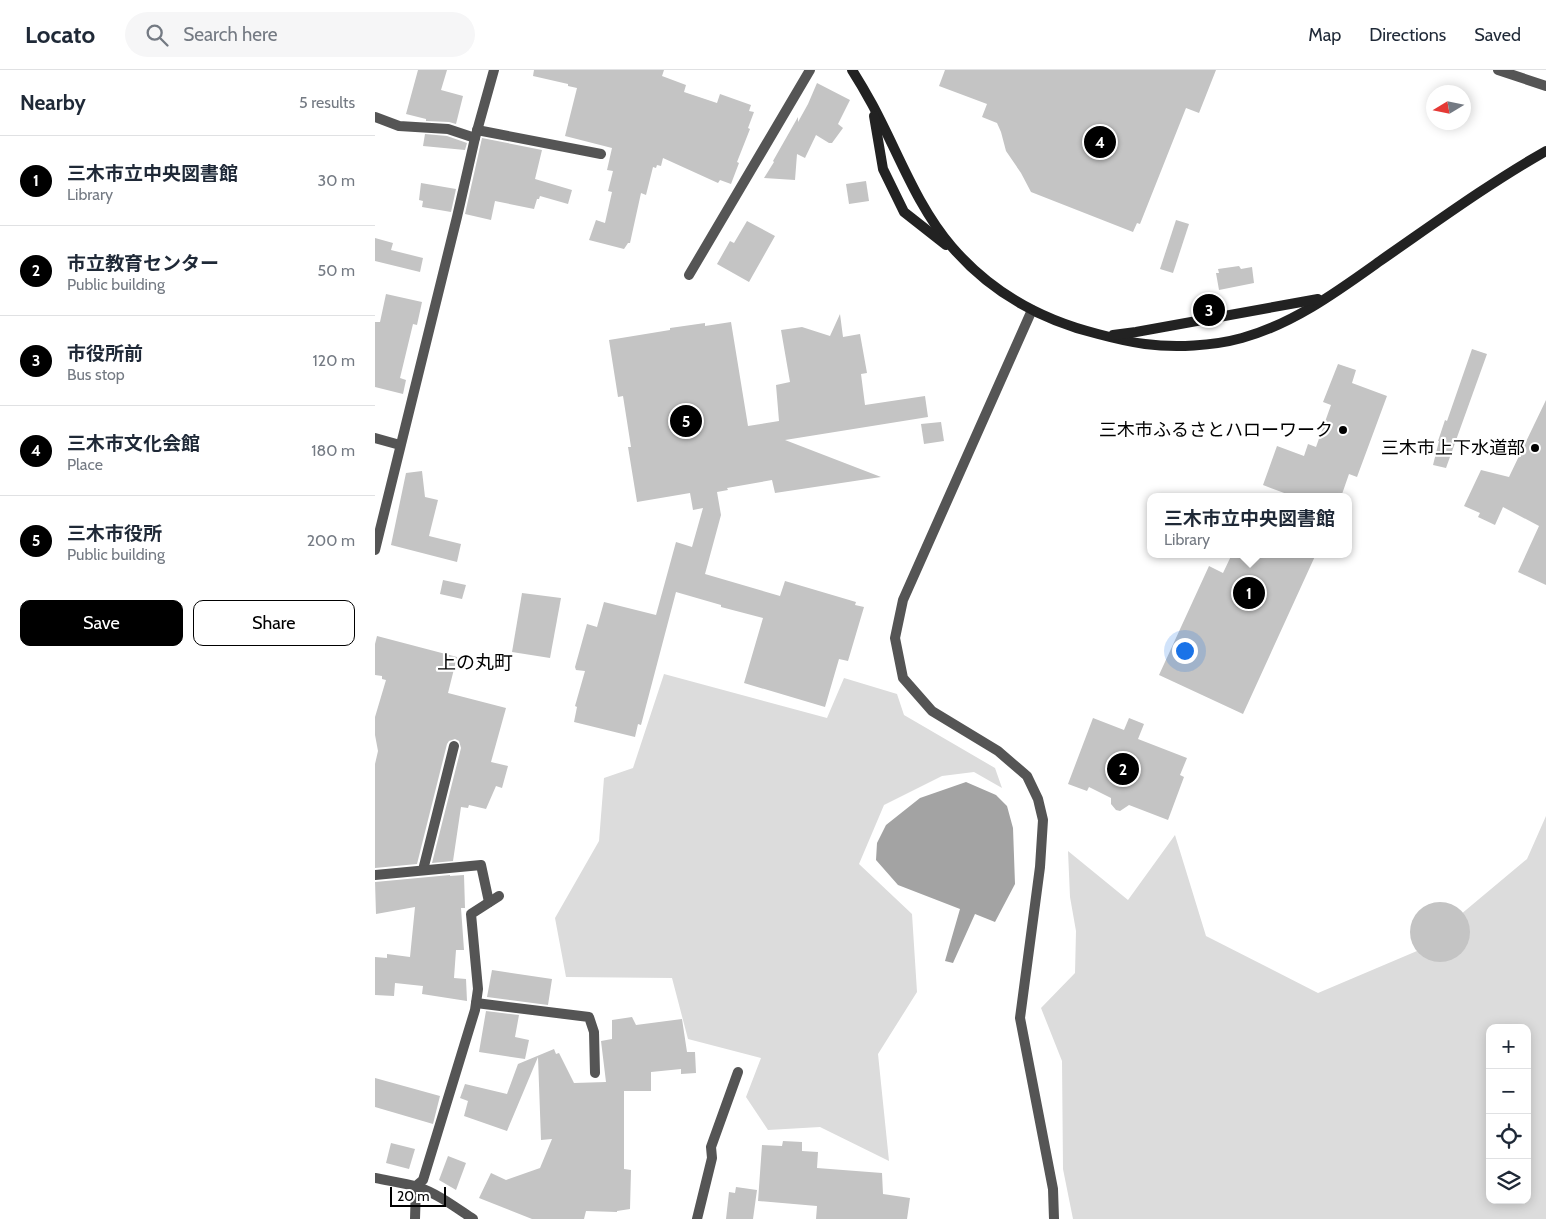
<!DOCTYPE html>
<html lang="en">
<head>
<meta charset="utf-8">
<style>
	:root { --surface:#fff; --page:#f6f6f7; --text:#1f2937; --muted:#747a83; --line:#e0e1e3; --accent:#000 }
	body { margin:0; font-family:Cabin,"Noto Sans JP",sans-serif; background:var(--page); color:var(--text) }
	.controls { position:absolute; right:15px; bottom:15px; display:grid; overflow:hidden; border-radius:10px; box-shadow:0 2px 12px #0003 }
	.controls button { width:45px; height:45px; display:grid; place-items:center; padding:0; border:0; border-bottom:1px solid var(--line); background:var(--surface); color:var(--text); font:25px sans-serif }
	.compass { position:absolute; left:1051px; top:15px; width:45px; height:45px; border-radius:50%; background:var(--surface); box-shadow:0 2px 12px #0003; rotate:260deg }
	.scale { position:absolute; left:15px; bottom:12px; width:56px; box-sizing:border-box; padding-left:5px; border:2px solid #000; border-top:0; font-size:14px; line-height:18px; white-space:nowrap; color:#000; -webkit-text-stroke:4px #fff; paint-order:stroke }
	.you { position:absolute; left:809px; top:580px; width:18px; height:18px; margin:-12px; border:4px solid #fff; border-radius:50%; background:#1a73e8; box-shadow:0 0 0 8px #1a73e833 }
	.badge { display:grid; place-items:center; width:32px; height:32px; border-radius:50%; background:var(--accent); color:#fff; font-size:16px; font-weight:700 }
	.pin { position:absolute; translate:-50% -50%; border:2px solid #fff; box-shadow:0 1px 5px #0006 }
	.popup { position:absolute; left:772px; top:423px; width:205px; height:65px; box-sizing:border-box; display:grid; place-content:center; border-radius:10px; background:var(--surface); filter:drop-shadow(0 1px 4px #0005); font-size:16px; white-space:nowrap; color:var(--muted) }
	.popup b { font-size:19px; color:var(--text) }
	.popup::after { content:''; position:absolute; left:50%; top:100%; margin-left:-10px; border:10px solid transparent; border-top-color:var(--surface) }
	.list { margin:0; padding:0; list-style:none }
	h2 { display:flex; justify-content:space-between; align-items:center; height:65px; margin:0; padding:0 20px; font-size:21px }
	h2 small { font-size:16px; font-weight:400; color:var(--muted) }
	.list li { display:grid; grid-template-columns:32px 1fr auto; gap:15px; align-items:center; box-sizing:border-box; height:90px; padding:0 20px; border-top:1px solid var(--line) }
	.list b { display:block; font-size:19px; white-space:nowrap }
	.list p { margin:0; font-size:16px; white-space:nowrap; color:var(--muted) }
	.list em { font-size:16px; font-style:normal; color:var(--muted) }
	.actions { display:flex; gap:10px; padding:15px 20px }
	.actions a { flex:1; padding:11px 0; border:1px solid var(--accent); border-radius:10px; text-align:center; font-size:18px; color:var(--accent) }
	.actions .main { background:var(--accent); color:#fff }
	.icon { flex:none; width:28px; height:28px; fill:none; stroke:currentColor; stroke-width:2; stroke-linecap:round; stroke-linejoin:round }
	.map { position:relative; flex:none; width:1171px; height:1149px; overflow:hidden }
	header { display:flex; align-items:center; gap:30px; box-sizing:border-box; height:70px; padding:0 25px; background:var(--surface); border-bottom:1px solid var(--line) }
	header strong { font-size:24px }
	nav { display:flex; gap:28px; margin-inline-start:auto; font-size:18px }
	.search { width:350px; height:45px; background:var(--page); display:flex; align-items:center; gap:12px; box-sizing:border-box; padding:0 18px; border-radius:28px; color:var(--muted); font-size:19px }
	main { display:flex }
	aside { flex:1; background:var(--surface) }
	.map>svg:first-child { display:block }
</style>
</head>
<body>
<header>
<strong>Locato</strong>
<div class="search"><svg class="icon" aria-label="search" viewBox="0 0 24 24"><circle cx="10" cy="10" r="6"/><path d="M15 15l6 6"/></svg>Search here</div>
<nav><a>Map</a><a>Directions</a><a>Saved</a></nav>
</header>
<main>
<aside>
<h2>Nearby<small>5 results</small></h2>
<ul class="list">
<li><span class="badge">1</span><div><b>三木市立中央図書館</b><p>Library</p></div><em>30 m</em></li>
<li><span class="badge">2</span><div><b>市立教育センター</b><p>Public building</p></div><em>50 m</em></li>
<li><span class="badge">3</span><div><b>市役所前</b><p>Bus stop</p></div><em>120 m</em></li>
<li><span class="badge">4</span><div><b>三木市文化会館</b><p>Place</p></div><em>180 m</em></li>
<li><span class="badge">5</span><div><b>三木市役所</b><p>Public building</p></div><em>200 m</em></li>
</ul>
<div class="actions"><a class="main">Save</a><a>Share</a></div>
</aside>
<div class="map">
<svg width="1171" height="1149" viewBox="0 0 1171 1149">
	<rect width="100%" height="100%" fill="#fff"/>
	<g fill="#dcdcdc" fill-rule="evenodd">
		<polygon points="289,604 452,648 469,608 522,624 529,645 620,698 627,718 599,702 567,706 509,735 484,794 537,844 542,922 503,984 514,1091 445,1057 393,1060 371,1027 386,988 313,969 297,908 191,907 180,848 224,771 229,708 258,698"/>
		<path d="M 1171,746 L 1171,1149 L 698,1149 L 688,1099 L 687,991 L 666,938 L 700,903 L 701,861 L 695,827 L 693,781 L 753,830 L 800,765 L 831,866 L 943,923 L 1042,881 L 1152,789 ZM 1115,958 L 1152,958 L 1152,1130 L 1115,1130 Z"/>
	</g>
	<polygon fill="#a3a3a3" points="591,712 621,725 632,736 638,758 640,814 620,852 600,844 578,893 570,891 585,839 523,815 501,790 502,773 511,755 545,728"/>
	<g fill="#c4c4c4">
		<polygon points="43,0 72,0 66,20 88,26 81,54 74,52 51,51 51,49 31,44"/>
		<polygon points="159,0 289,0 287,6 311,15 309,22 342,33 345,24 376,35 374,41 379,42 373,58 375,59 362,92 364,93 356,114 345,110 343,113 288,88 286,96 282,95 281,98 278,97 271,125 266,123 255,173 253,173 249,179 214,170 221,150 230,153 237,122 233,121 238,101 232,100 237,78 190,66 202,18 193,16 193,14 158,6"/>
		<polygon points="570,0 841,0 824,43 811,38 765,154 762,153 758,162 656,122 646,103 631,81 626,62 622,53 607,47 612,34 564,16"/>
		<polygon points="442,13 475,30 463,54 468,58 457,73 454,73 441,65 430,88 422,84 420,110 389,108 399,92 398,91 423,47 423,52 433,34"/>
		<polygon points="50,64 72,66 92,73 90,80 48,76"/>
		<polygon points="107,68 167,80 160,109 197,120 193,134 165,126 164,129 162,129 159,139 120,131 116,150 90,144"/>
		<polygon points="491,111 494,131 474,134 471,114"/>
		<polygon points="46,113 81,119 76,142 47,137 48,131 44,130"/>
		<polygon points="801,150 814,154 798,203 785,199"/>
		<polygon points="372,151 400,166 374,212 342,194 355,171 359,173"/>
		<polygon points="0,168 18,173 16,180 48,188 45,202 0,191"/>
		<polygon points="864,196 866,199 877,197 879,213 844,220 841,203 844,203 843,199"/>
		<polygon points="11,224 47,232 42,255 38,254 25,308 31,310 28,324 0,317 0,252 5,252"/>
		<polygon points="465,244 468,267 485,264 492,303 486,304 490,335 550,326 553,347 410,370 506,407 400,423 397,410 352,418 353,420 342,422 346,445 330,504 405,526 410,511 481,532 480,535 489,537 473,591 464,589 450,637 369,613 388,548 346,537 346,535 301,522 266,655 263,654 260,667 199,652 202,637 200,636 210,601 201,600 200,597 212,554 222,557 229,532 281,545 301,472 317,477 328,438 318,440 315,423 262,432 253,377 256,377 248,326 243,327 234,270 295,260 295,258 330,253 330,256 356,252 373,356 404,351 401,315 415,312 406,260 427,257 455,266"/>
		<polygon points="1097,279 1112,284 1071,398 1058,395 1064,371 1063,371 1070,350 1072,351"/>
		<polygon points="963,294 981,300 977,313 1012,326 982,407 974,404 966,427 920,427 888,415 902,376 929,386 933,374 941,377 956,335 948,332"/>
		<polygon points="1171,330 1171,515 1143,502 1164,456 1128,437 1120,455 1103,447 1105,443 1089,436 1106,400 1134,407"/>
		<polygon points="566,352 569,371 549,374 546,354"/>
		<polygon points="47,401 50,427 63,430 54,466 86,474 82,492 16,475 31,403"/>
		<polygon points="857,484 941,484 868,644 784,605 834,496 848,503"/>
		<polygon points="68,510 91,515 87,529 65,524"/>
		<polygon points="147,523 186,528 175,588 137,582"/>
		<polygon points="2,566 82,587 73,623 131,638 116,692 133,696 127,718 121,716 111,739 94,735 93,738 86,737 78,791 57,793 86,678 84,671 80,669 74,671 72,674 42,794 0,798 0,694 3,681 0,665 0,647 11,610 7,609 7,606 0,605 0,574"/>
		<polygon points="718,648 749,660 754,648 769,654 763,669 812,688 805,705 809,707 793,750 754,735 745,741 741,740 736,734 736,728 714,717 712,721 693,714"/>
		<polygon points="75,805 75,806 89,805 90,838 86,838 89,880 81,880 79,908 91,909 92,931 47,924 48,916 20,913 19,926 0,925 0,887 12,888 12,884 35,887 40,837 1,844 0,812"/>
		<circle cx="1065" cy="862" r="30"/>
		<polygon points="117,900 177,909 173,935 112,927"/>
		<polygon points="111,941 144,945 140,967 154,970 150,989 104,982"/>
		<polygon points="257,947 261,955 307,949 312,982 320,982 321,1003 306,1004 306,999 276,1002 276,1021 249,1021 249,1099 256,1100 255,1139 242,1141 242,1142 211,1141 209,1149 157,1149 104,1128 116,1103 131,1110 165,1098 177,1069 166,1070 163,987 132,1061 89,1046 93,1031 85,1028 90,1014 132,1024 143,994 179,979 181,984 184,983 199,1013 231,1012 226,971 237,969 237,950"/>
		<polygon points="0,1008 65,1026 58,1054 0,1037"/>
		<polygon points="408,1071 427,1072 427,1081 443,1082 442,1098 507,1103 508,1124 535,1128 532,1149 441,1149 442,1136 383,1131 387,1075 407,1076"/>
		<polygon points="16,1073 40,1079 34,1099 11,1093"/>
		<polygon points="73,1086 91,1093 81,1120 64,1110"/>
		<polygon points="361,1117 382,1120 378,1149 351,1149 354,1122 360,1123"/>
	</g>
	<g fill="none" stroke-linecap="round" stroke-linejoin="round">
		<g stroke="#555" stroke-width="10">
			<polyline points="1123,0 1171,16"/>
			<polyline points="0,47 24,56 73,59 100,68"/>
			<polyline points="102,60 226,84"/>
			<polyline points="314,205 435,0"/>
			<polyline points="657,240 528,530 520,568 528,608 557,641 623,681 652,706 663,729 668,750 665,797 645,948 678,1119 679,1149"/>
			<polyline points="0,368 25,375"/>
			<polyline points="0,480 82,147 100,68 119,0"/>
			<polyline points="49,800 49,796 79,676"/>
			<polyline points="0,805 106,795 114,832"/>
			<polyline points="101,933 214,947 219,962 220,1003"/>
			<path d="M 0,1108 C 14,1111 29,1113 43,1117 C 63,1124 80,1137 98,1149"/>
			<polyline points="40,1149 41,1116 48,1110 100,940 103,919 96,844 124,826"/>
			<polyline points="322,1149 337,1088 336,1077 363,1002"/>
		</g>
		<g stroke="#222" stroke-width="10">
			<path d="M 477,0 C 484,11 491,23 497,34 C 523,82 541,135 577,177 C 615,221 666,250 723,264 C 738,268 754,272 770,274 C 800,278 838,276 867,268 C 918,254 963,221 1005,191 C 1060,153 1113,114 1171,81"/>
			<polyline points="499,46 508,99 529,142 571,175"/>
			<polyline points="738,265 761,262 943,229"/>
		</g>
	</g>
	<g fill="#000" stroke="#fff" stroke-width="2">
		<circle cx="968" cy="360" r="5"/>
		<circle cx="1160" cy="378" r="5"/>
	</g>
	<g text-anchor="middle" stroke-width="4.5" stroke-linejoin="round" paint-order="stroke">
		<g font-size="18" fill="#000" stroke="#fff" text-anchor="end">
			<text x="958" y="366">三木市ふるさとハローワーク</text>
			<text x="1150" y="384">三木市上下水道部</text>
		</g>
		<g font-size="19" fill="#000" stroke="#fff">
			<text x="100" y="599">上の丸町</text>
		</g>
	</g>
</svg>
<div class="controls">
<button>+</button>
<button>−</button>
<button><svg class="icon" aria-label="locate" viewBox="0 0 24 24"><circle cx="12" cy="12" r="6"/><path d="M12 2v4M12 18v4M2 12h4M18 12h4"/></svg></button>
<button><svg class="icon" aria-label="layers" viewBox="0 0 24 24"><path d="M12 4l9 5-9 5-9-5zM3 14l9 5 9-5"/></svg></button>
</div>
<svg class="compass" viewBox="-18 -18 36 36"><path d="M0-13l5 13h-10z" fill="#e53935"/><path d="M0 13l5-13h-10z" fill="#747a83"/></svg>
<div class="scale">20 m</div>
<div class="you"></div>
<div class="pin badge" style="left:874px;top:523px">1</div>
<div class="popup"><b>三木市立中央図書館</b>Library</div>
<div class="pin badge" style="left:748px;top:699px">2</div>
<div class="pin badge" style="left:834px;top:240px">3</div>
<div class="pin badge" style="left:725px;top:72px">4</div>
<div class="pin badge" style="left:311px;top:351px">5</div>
</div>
</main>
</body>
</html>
